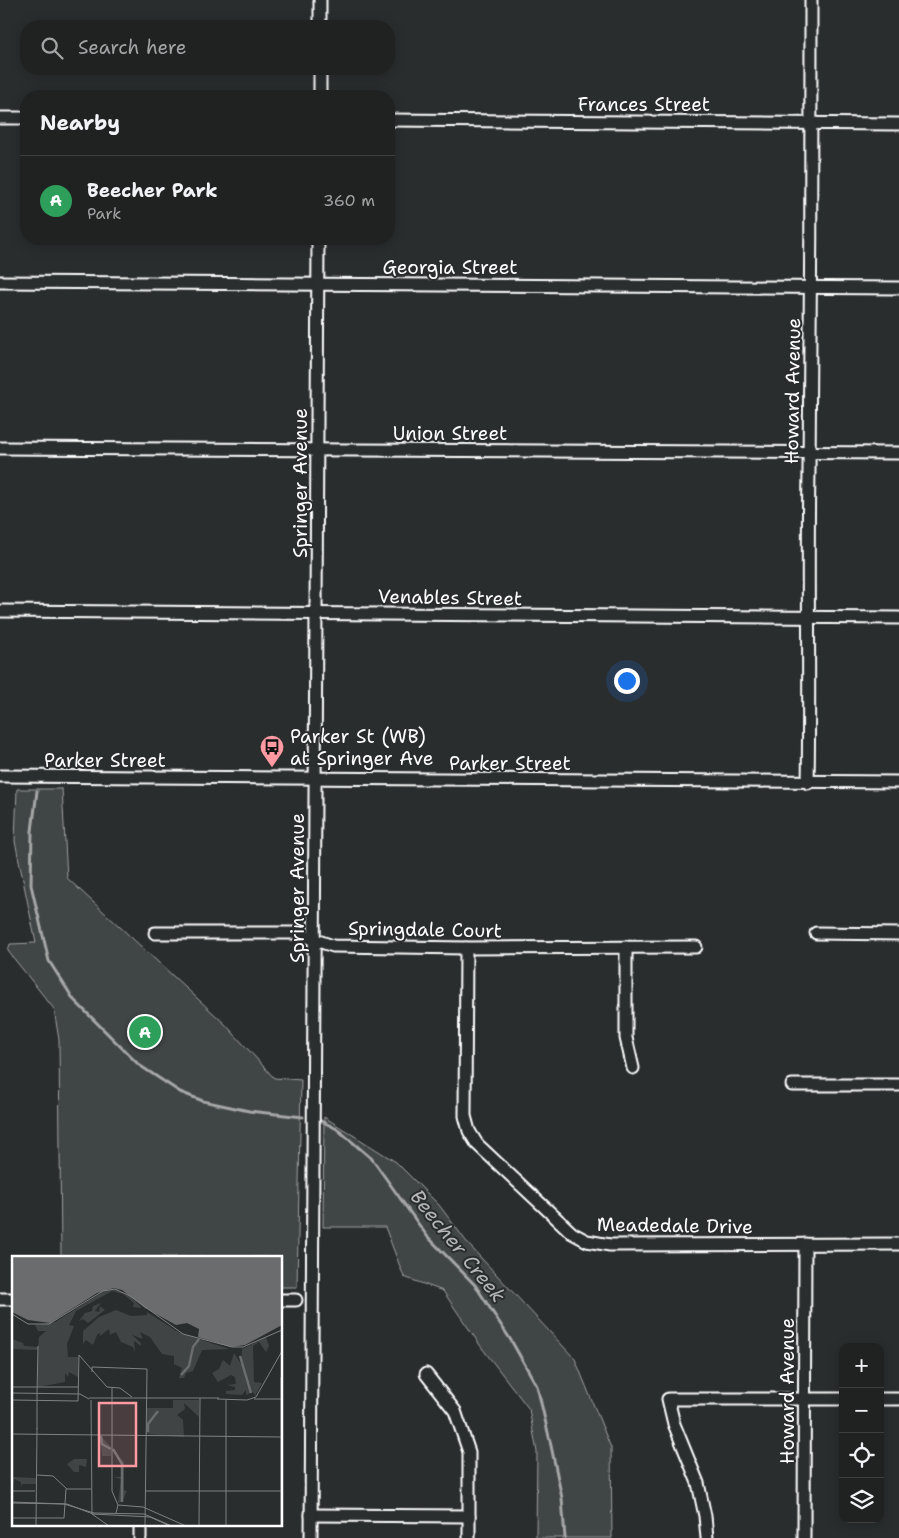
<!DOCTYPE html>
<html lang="en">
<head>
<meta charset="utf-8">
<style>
	:root { --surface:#202222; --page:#2d2f2f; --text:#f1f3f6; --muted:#a2a4a5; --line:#3d3f40; --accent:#ff9aa2 }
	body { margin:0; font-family:"Shantell Sans",sans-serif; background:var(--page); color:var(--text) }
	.controls { position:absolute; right:15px; bottom:15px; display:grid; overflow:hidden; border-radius:10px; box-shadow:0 2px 12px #0003 }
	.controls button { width:45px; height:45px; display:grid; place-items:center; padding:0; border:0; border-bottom:1px solid var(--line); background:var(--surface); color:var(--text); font:25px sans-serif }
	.you { position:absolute; left:626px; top:680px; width:18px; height:18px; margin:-12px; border:4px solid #fff; border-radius:50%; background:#1a73e8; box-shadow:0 0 0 8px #1a73e833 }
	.badge { display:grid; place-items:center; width:32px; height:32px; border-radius:50%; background:var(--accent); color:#fff; font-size:16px; font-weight:700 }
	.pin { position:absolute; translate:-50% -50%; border:2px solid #fff; box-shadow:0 1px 5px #0006 }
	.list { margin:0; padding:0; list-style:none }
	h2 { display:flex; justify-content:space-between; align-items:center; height:65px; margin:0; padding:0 20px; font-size:21px }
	h2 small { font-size:16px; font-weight:400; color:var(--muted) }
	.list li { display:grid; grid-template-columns:32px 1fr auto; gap:15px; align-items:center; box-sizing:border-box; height:90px; padding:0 20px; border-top:1px solid var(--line) }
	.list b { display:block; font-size:19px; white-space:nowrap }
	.list p { margin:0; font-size:16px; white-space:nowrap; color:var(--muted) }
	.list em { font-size:16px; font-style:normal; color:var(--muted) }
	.icon { flex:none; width:28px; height:28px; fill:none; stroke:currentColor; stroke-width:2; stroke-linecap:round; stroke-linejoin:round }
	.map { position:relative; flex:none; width:899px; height:1538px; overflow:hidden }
	.search { position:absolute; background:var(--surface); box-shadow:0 2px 12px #0003; left:20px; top:20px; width:375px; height:55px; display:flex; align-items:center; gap:12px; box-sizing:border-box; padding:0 18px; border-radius:20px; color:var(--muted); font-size:19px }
	.panel { position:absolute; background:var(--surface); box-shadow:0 2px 12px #0003; left:20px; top:90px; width:375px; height:155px; border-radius:20px }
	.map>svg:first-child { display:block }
</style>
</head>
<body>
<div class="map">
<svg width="899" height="1538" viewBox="0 0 899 1538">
	<rect width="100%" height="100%" fill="#2a2d2e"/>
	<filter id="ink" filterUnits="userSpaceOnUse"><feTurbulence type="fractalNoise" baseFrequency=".02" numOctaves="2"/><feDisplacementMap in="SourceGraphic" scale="10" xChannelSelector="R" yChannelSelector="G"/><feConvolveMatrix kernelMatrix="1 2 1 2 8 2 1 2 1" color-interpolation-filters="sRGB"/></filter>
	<g filter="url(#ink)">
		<g fill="#414445" stroke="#a0a2a2">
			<polygon points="17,789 62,789 67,878 225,1024 274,1078 301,1080 297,1287 281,1287 281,1257 61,1257 59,1040 54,1009 8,951 10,944 36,943 15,841"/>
			<polygon points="324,1117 396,1162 439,1205 469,1245 575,1359 611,1448 612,1538 536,1538 537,1452 529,1409 482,1348 443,1291 404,1277 385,1227 323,1227"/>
		</g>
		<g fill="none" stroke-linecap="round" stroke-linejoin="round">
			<g stroke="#a6a7a7" stroke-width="3">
				<polyline points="37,791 32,831 31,885 49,961 74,1000 139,1065 180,1092 203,1101 249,1111 303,1117"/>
				<polyline points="315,1118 337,1129 372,1159 427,1236 475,1285 512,1342 537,1386 550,1441 562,1498 565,1538"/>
			</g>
			<defs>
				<g id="minor">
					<polyline points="320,26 320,0"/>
					<polyline points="320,69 320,96"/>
					<polyline points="0,118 26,118"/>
					<polyline points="389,120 899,124"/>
					<polyline points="0,282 899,288"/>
					<polyline points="0,448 899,453"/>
					<polyline points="0,611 899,618"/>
					<polyline points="0,776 899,782"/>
					<path d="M 808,783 C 810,679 807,575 809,472 C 811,315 811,157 811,0"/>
					<polyline points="155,933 295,933 333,946 466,948 696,947"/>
					<polyline points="816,933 899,934"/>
					<polyline points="626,947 626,1038 633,1068"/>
					<polyline points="466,948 465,1116 469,1131 477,1144 572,1233 587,1241 610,1245 899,1244"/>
					<polyline points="792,1085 899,1085"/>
					<polyline points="0,1299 14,1299"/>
					<polyline points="281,1300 296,1300"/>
					<polyline points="426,1374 455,1411 469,1452 469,1538"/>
					<polyline points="880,1399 899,1399"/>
					<polyline points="311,1515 469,1516"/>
					<polyline points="140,1538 140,1524"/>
					<polyline points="311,1538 318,239"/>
					<polyline points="707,1538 705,1516 698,1483 674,1424 668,1399 843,1399"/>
					<polyline points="804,1538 805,1244"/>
				</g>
			</defs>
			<use href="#minor" stroke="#fff" stroke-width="15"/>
			<use href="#minor" stroke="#2a2d2e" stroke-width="11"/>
		</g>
	</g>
	<defs>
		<symbol id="bus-pin" viewBox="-11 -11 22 30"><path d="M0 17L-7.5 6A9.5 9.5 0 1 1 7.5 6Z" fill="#ff9aa2" stroke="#2a2d2e"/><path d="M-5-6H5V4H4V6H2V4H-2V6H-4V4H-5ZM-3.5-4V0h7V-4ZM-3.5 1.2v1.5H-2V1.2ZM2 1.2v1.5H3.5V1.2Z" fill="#111"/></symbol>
	</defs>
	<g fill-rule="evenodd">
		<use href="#bus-pin" x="258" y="733" width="28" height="38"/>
	</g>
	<g text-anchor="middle" stroke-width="4" stroke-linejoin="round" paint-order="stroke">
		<g font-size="19" fill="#fff" stroke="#2a2d2e">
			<text x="644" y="111">Frances Street</text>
			<text x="450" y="274">Georgia Street</text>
			<text transform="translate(792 391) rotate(-89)" y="7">Howard Avenue</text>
			<text x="450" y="440">Union Street</text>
			<text transform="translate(300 483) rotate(-90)" y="7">Springer Avenue</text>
			<text transform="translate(450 597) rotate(1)" y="7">Venables Street</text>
			<text x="105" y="767">Parker Street</text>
			<text x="510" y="770">Parker Street</text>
			<text transform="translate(297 888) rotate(-90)" y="7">Springer Avenue</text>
			<text transform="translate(425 929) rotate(1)" y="7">Springdale Court</text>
			<text transform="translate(675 1225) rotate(1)" y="7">Meadedale Drive</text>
			<text transform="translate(787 1391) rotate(-90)" y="7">Howard Avenue</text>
		</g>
		<g font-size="19" fill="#fff" stroke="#2a2d2e" text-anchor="start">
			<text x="290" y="743">Parker St (WB)<tspan x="290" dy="22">at Springer Ave</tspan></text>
		</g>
		<g font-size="20" font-style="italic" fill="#b4b6b6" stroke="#2a2d2e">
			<text transform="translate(458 1246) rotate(51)" y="7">Beecher Creek</text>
		</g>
	</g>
	<g transform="translate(12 1256)">
		<rect width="270" height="270" fill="#2a2d2e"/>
		<path d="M 103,33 L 119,41 L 130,52 L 121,51 L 122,47 L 111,38 L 100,35 L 64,55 L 57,69 L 62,70 L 55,88 L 56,101 L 66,101 L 66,121 L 57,116 L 56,121 L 53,117 L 53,126 L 26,131 L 26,94 L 0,93 L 0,83 L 11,87 L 12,90 L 26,91 L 27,81 L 34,75 L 26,75 L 23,69 L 43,66 L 92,35 ZM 89,47 L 83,55 L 87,56 L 88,50 L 93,54 L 76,67 L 71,63 L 67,65 L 73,57 L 80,55 L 81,50 ZM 104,54 L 119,60 L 135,59 L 135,56 L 166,76 L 217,93 L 190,94 L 181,115 L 174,117 L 172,122 L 167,122 L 170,112 L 162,108 L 162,100 L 150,98 L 138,81 L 128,76 L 131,83 L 120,79 L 129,87 L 129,90 L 122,85 L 123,96 L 121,91 L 109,86 L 104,76 L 98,79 L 97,73 L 88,80 L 88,77 L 85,79 L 81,89 L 74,84 L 71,88 L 71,75 L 87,61 ZM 254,81 L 257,90 L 254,96 L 247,86 L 241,90 L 242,126 L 250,127 L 243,140 L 241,136 L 234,139 L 234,134 L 230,139 L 214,138 L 214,135 L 223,134 L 223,131 L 215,129 L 224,128 L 223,121 L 219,119 L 206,126 L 200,117 L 207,113 L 211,104 L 218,110 L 222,97 L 229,108 L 230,93 ZM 161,144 L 187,144 L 187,161 L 172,147 L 173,153 L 165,159 L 171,164 L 172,181 L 134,178 L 135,152 L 161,152 ZM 88,179 L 99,191 L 99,200 L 90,200 ZM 100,193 L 112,206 L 112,234 L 115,235 L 110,246 L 106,247 L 109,223 L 101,221 L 109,221 L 109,207 ZM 62,203 L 75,203 L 74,211 L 67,209 L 67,216 L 62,216 L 55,208 ZM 0,221 L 24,222 L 24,228 L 10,228 L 9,231 L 9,226 L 2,223 L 0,234 Z" fill="#414445"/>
		<path d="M 0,0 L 270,0 L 270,69 L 233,89 L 219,91 L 186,81 L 187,73 L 175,67 L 164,69 L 133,52 L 110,34 L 102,32 L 85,37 L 38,67 L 16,64 L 0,56 Z" fill="#6a6c6d"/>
		<path fill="none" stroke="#6a6c6d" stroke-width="2.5" d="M 228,100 L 239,137M 169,119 L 177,110 L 181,91 L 187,83M 136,176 L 136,168 L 146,155M 89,180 L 90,188 L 99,193M 101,193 L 110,208 L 110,246"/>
		<path fill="none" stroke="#7f8182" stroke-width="1" d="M 0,58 L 16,68 L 37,68 L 91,35 L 103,33 L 118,40 L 171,78 L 220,91 L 231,91 L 270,74M 67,99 L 95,131 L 108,132 L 120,141M 80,116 L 80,111 L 135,113 L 133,270 L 115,270M 269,121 L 269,270M 0,131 L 66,131M 100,132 L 100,235 L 106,249 L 104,257M 0,137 L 68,138 L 77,143M 25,138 L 26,90M 77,142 L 207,142M 205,143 L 235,144 L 244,141 L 270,95M 242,143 L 270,143M 0,144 L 66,145 L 67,99M 79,144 L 80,258M 214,144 L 214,270M 25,173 L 25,138M 0,178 L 270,181M 25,219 L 41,220 L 55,233 L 79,233M 0,235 L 23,235M 133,235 L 269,235M 0,246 L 52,248 L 82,257 L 132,258 L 160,270M 0,247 L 55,248 L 81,258 L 138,261 L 158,270M 106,249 L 131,251 L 174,270M 80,258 L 97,270M 0,262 L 52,262 L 54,233M 24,270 L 25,172M 187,270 L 188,142"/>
		<path fill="#ff9aa2" fill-opacity="0.15" stroke="#ff9aa2" stroke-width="2.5" d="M 87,147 L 124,147 L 124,210 L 87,210 Z"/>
		<rect width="270" height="270" fill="none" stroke="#fff" stroke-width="2.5"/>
	</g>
</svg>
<div class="controls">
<button>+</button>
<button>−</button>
<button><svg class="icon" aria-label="locate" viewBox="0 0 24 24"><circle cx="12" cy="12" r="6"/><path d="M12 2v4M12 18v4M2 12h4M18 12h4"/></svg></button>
<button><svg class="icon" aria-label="layers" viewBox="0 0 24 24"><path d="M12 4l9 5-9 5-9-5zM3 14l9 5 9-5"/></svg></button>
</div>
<div class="you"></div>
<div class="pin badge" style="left:145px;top:1032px;background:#2e9e5b">A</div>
<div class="search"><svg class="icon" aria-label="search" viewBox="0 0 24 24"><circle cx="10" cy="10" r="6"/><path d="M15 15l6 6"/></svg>Search here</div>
<section class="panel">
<h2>Nearby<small></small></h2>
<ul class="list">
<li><span class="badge" style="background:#2e9e5b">A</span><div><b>Beecher Park</b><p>Park</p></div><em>360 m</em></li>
</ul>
</section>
</div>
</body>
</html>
